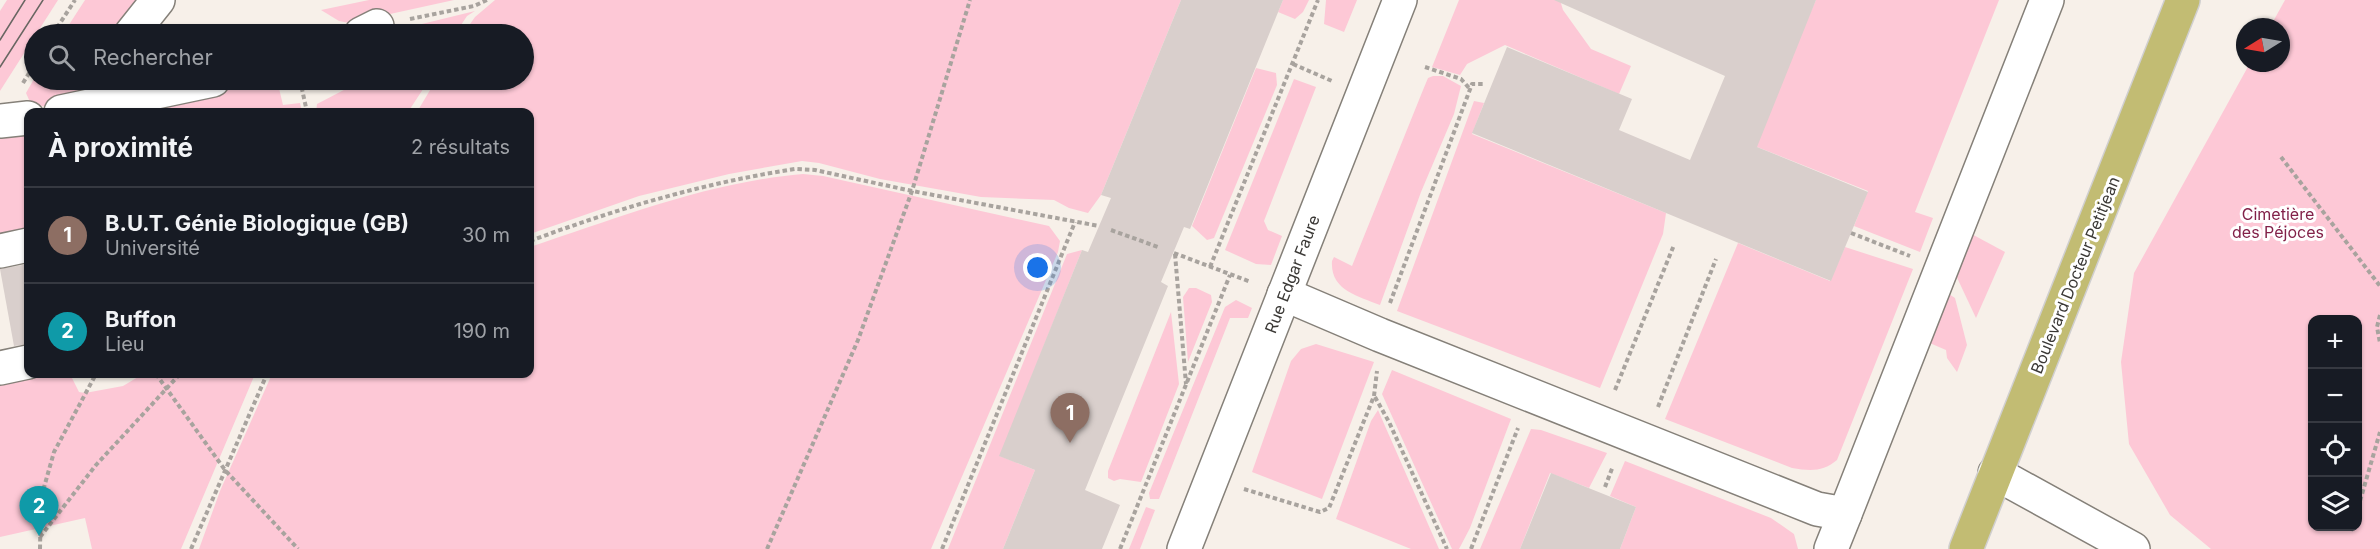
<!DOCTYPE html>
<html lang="fr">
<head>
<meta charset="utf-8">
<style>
	:root { --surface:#171b24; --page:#20242c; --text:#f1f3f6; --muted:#9ea1a6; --line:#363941; --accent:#8c9099 }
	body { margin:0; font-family:Inter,sans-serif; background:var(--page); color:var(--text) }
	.controls { position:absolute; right:18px; bottom:18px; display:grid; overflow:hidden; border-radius:12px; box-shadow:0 2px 4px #0004 }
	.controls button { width:54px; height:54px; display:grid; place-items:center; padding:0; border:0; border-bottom:2px solid var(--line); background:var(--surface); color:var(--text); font:30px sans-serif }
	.compass { position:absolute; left:2236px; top:18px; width:54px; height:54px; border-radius:50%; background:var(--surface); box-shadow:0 2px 4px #0004; rotate:259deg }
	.you { position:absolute; left:1038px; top:268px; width:21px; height:21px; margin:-15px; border:4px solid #fff; border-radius:50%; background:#1a73e8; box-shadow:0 0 0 9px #1a73e833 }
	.badge { display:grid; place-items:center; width:39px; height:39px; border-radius:50%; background:var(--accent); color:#fff; font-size:20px; font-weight:700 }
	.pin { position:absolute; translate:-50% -50px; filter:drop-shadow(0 2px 3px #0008) }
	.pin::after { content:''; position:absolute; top:32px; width:21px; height:18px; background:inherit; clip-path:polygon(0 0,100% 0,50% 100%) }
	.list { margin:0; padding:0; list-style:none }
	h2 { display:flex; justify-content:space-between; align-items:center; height:78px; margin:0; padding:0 24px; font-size:26px }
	h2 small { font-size:20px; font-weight:400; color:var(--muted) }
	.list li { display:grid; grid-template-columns:39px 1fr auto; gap:18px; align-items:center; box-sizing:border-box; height:96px; padding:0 24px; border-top:2px solid var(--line) }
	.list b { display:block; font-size:22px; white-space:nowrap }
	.list p { margin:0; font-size:20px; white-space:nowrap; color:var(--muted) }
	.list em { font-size:20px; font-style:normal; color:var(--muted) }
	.icon { flex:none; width:33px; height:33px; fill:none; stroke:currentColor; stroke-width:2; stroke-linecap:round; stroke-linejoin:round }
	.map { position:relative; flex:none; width:2380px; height:549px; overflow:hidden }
	.search { position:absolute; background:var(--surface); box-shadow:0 2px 4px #0004; left:24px; top:24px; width:510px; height:66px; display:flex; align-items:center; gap:15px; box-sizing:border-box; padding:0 21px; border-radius:33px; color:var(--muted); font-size:22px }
	.panel { position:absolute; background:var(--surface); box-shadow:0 2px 4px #0004; left:24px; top:108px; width:510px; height:270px; border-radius:12px }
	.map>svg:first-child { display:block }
</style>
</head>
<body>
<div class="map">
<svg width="2380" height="549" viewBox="0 0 2380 549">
	<rect width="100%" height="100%" fill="#f7f0e9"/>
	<g fill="#fdc8d6" fill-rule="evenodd">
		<polygon points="7,0 58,0 0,91 0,11"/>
		<polygon points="85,0 139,0 116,34 63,34"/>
		<polygon points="369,0 454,0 349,23 339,21 321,10"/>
		<polygon points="495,0 1181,0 1101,195 1088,213 1069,208 1054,200 981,197 880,179 819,163 802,161 729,174 639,196 530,234 530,112 417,112 436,80 524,80 524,34 463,34 475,17"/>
		<polygon points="1283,0 1309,0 1303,12 1295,19 1278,12"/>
		<polygon points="1326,0 1357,0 1344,32 1324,24"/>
		<polygon points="1459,0 1560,0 1563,10 1591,49 1631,66 1619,94 1505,45 1467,64 1460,75 1432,67"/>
		<polygon points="1816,0 1999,0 1915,212 1933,218 1920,252 1854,226 1868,191 1752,145"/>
		<path d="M 2285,0 L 2380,0 L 2380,549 L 2211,549 L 2170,515 L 2129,444 L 2121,362 L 2134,273 L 2250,63 L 2281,63 L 2281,27 L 2270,27 ZM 2312,320 L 2358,320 L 2358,526 L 2312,526 Z"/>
		<polygon points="475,11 467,16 455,34 381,34"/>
		<polygon points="1256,68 1276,73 1277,85 1214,238 1207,240 1192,226"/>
		<path d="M 1433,76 L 1443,76 L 1461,86 L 1454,114 L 1421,192 L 1380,305 C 1358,296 1330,290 1332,261 L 1334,257 L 1352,266 L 1423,90 L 1428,78 Z"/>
		<polygon points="34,79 34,80 86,80 69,105 51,109 30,102 26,93"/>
		<polygon points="1294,79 1316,87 1264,221 1268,230 1282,236 1271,265 1256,264 1225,250"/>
		<polygon points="257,80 277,80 283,105 300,103 302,112 115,112"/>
		<polygon points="363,80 429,80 408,112 316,112 317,104"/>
		<polygon points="1474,101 1484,103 1472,134 1666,213 1663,234 1600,388 1397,311"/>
		<polygon points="28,132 28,239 0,244 0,139"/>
		<path d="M 803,174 L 823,176 L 1049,226 L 1060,241 L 1058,252 L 931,549 L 199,549 L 220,491 L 272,374 L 530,374 L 530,247 C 618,218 709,182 803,174 Z"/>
		<polygon points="1966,231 2005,252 1976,318 1952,267"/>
		<path d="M 1738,243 L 1830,281 L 1845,247 L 1913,269 L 1837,460 C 1823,472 1810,471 1792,468 L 1665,419 Z"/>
		<polygon points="1082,250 1000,456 1035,470 1003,549 948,549 1067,254"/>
		<polygon points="1189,288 1196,288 1211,295 1212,302 1188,362 1183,297"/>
		<polygon points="1944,291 1955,298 1967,345 1957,372 1947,358 1946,350 1925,341"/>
		<polygon points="1236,300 1252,308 1248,318 1230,318 1159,499 1150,499 1149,493 1225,307"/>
		<polygon points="1171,312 1179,384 1141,482 1120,479 1114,481 1108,478 1108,471"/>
		<polygon points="1316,344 1374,362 1322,499 1252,472 1291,361 1301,349"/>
		<polygon points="1392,370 1511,419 1470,528 1459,549 1452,549 1382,394"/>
		<polygon points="44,374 70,374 79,392 85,393 123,386 143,374 255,374 181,549 92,549 85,518 0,537 0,382"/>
		<polygon points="1378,410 1439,549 1411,549 1336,519 1371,421"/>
		<polygon points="1531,429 1541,430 1607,453 1589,488 1550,473 1520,549 1480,549"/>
		<polygon points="1625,461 1771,518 1794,534 1798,549 1620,549 1636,507 1610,496"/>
		<polygon points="1146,507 1155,510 1140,549 1129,549"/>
	</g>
	<g fill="#d9cfcc">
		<polygon points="1181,0 1283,0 1190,229 1184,227 1161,282 1168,286 1085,490 1120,505 1102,549 1003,549 1035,470 999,456 1082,250 1088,252 1111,198 1101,195"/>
		<polygon points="1554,0 1816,0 1757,147 1868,192 1831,281 1472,133 1507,47 1632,99 1619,130 1690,160 1725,76"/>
		<polygon points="28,264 28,344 14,346 0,269"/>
		<polygon points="1551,473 1636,507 1620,549 1520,549"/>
	</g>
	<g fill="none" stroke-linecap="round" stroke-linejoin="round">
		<defs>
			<g id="minor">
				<polyline points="131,34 158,0"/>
				<polyline points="361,34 377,26"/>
				<polyline points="61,112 213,80"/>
				<polyline points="0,121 28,118"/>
				<polyline points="0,251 28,245"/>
				<polyline points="1284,294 1380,335 1817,509 1845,514 2047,0"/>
				<polyline points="0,368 28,362"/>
				<polyline points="1995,473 2133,549"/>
				<polyline points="1184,549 1400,0"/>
				<polyline points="1831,549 1845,514"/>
			</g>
			<polyline id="major" points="1966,549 2183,0"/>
		</defs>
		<use href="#minor" stroke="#858079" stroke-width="36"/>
		<use href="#major" stroke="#d0cfcf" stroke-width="36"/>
		<g stroke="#a8a39e" stroke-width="4" stroke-dasharray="4.5 3" stroke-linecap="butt">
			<polyline points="410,19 474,6 487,0"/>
			<polyline points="53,34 75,0"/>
			<polyline points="1293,64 1332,81"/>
			<polyline points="1425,67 1461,79 1470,89"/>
			<polyline points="300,80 307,112"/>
			<polyline points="23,83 34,65"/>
			<polyline points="2281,157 2380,286"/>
			<polyline points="1111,230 1158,247"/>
			<polyline points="1851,233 1910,256"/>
			<path d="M 530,241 C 616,209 703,183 795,169 L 815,170 L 912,191 L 1099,226"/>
			<polyline points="1174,253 1251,282"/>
			<polyline points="1175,254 1186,384"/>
			<polyline points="1210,267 1318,0"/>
			<polyline points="1390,303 1472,84 1483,84"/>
			<polyline points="2380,315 2377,327 2380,343"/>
			<polyline points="156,374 225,470 298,549"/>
			<polyline points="1615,390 1674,245"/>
			<polyline points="1375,397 1389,422 1447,549"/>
			<polyline points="1658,407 1716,259"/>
			<polyline points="1605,487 1613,466"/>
			<polyline points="1244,489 1320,512 1329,508 1374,396 1377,371"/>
			<polyline points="2358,508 2380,432"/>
			<polyline points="2351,531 2352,526"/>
			<polyline points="40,537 96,465 180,374"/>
			<polyline points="40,549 41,498 54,452 96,374"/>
			<polyline points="191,549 267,374"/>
			<polyline points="767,549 858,340 912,191 970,0"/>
			<polyline points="942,549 1075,222"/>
			<polyline points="1120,549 1230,275"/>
			<polyline points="1471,549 1518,428"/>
		</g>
		<use href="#minor" stroke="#fff" stroke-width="33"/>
		<use href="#major" stroke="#c2bc73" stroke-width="33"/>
		<g stroke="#696662" stroke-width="1.5">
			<polyline points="0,40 25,0"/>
			<polyline points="0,67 43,0"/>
		</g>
	</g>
	<g text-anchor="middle" stroke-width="6" stroke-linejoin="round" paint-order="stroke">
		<g font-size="16" fill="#822249" stroke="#fff">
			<text x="2278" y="220">Cimetière<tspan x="2278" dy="18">des Péjoces</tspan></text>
		</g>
		<g font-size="16" fill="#3b3936" stroke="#fff">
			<text transform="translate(1292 274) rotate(-69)" y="6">Rue Edgar Faure</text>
			<text transform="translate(2075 275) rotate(-68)" y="6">Boulevard Docteur Petitjean</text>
		</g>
	</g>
</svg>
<div class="controls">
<button>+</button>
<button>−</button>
<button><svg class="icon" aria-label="locate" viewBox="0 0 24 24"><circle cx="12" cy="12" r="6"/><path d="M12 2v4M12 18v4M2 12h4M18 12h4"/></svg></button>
<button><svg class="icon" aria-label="layers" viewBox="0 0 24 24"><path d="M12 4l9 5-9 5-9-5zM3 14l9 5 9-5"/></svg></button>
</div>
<svg class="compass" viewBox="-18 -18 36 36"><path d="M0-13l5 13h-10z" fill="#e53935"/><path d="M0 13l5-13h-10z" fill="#9ea1a6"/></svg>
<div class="you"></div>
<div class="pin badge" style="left:1070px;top:443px;background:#8d6e63">1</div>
<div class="pin badge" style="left:39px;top:536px;background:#0f9aa8">2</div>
<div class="search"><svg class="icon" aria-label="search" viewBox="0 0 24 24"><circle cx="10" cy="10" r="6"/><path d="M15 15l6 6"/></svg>Rechercher</div>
<section class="panel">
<h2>À proximité<small>2 résultats</small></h2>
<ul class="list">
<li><span class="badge" style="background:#8d6e63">1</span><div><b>B.U.T. Génie Biologique (GB)</b><p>Université</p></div><em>30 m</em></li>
<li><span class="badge" style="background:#0f9aa8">2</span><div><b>Buffon</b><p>Lieu</p></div><em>190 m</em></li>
</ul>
</section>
</div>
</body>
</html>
